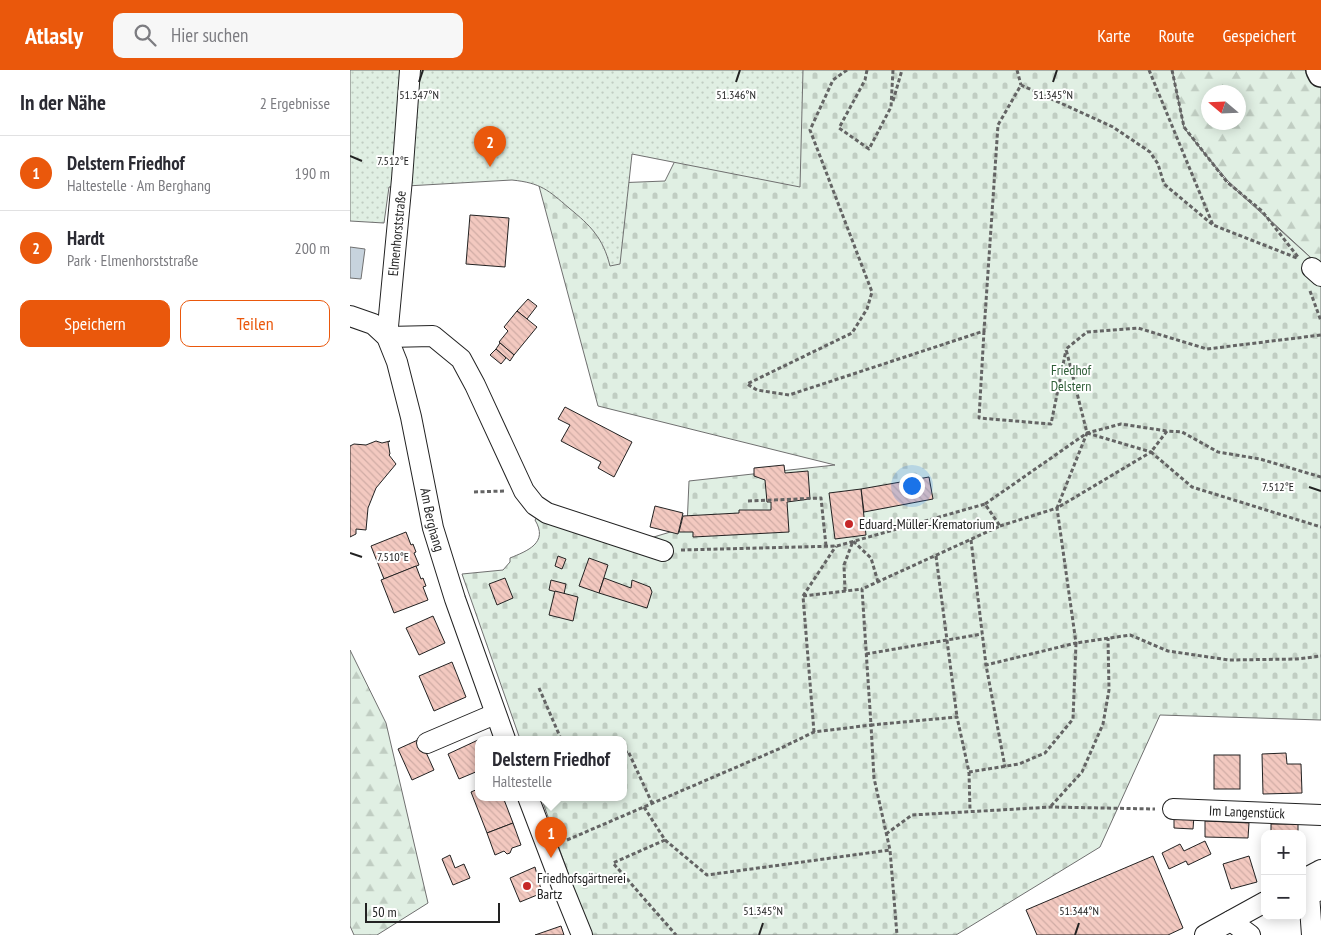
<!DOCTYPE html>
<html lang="de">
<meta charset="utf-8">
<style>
body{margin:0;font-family:"PT Sans Narrow",sans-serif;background:#f7f7f7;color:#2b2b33}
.controls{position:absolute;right:15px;bottom:15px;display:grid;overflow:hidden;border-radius:10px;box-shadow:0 2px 12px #0003}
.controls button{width:45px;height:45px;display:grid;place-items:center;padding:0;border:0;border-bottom:1px solid #e1e1e2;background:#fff;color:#2b2b33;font:25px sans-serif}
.compass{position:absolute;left:851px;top:15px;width:45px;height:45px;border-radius:50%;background:#fff;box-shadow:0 2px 12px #0003;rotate:289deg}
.scale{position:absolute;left:15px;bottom:12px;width:135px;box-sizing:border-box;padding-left:5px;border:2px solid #222;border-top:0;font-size:14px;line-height:18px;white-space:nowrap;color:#222;-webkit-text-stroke:4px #fff;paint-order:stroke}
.you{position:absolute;left:561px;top:415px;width:18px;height:18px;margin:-12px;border:4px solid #fff;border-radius:50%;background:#1a73e8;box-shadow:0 0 0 8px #1a73e833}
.badge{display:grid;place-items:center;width:32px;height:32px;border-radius:50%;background:#ea580c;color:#fff;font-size:16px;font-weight:700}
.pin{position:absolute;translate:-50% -41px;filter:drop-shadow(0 1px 2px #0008)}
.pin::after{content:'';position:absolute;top:26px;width:18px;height:15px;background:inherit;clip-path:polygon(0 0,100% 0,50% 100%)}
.popup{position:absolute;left:125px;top:666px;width:152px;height:65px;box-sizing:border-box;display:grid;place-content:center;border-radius:10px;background:#fff;filter:drop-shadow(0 1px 4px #0005);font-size:16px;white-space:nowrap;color:#7c7c81}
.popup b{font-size:19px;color:#2b2b33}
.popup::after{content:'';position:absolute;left:50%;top:100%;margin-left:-10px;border:10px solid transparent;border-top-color:#fff}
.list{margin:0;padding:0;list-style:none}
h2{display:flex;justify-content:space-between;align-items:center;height:65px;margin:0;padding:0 20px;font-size:21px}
h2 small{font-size:16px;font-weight:400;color:#7c7c81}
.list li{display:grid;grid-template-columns:32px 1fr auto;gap:15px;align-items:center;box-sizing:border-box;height:75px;padding:0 20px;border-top:1px solid #e1e1e2}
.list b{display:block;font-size:19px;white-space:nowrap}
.list p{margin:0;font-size:16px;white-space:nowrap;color:#7c7c81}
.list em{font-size:16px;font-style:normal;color:#7c7c81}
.actions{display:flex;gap:10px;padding:15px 20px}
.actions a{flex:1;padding:11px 0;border:1px solid #ea580c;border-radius:10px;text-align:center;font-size:18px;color:#ea580c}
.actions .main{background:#ea580c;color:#fff}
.icon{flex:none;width:28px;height:28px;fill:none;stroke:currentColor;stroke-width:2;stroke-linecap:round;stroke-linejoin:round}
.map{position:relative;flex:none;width:971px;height:865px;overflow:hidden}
header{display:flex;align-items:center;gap:30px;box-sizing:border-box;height:70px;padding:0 25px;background:#ea580c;color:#fff}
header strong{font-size:24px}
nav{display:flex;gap:28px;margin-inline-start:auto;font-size:18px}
.search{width:350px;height:45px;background:#f7f7f7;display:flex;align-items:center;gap:12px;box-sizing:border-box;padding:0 18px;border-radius:10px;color:#7c7c81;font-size:19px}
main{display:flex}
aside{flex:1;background:#fff}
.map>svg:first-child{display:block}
.forest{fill:url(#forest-firs);stroke:#6f6f6f;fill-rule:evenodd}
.cemetery{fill:url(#cemetery-stones);stroke:#6f6f6f}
.park{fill:url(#park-dots);stroke:#6f6f6f}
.water{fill:#c7d3dd;stroke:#6f6f6f}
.building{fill:url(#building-back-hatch);stroke:#222}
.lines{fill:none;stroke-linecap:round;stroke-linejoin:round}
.minor-casing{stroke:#222;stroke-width:22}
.major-casing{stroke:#222;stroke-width:28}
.path{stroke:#646464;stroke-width:3;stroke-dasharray:4 2.5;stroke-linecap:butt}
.minor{stroke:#fff;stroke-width:20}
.major{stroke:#fff;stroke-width:25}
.ticks{fill:none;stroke:#222;stroke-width:2}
.poi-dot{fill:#c62828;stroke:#fff;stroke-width:2}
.labels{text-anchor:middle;stroke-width:4;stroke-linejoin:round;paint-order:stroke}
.street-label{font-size:14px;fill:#222;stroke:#fff}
.park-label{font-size:14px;fill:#2f5e38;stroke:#fff}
.poi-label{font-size:14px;fill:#222;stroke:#fff;text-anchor:start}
.ticks-label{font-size:12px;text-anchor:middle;fill:#222;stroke:#fff;stroke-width:4;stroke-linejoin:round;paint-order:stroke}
</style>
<header>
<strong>Atlasly</strong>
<div class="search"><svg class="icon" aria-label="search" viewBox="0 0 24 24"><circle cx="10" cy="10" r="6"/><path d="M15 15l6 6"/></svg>Hier suchen</div>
<nav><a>Karte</a><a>Route</a><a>Gespeichert</a></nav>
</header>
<main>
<aside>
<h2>In der Nähe<small>2 Ergebnisse</small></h2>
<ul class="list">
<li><span class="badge">1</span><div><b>Delstern Friedhof</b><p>Haltestelle · Am Berghang</p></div><em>190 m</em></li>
<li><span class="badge">2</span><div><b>Hardt</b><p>Park · Elmenhorststraße</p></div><em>200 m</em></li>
</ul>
<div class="actions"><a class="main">Speichern</a><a>Teilen</a></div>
</aside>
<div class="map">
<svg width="971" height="865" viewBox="0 0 971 865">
<defs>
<pattern id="forest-firs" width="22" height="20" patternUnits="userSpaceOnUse" patternTransform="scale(1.25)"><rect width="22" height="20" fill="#e0efe3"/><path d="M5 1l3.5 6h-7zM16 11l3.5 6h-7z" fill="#c0cdc2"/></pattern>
<pattern id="cemetery-stones" width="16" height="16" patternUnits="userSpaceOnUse" patternTransform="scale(1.25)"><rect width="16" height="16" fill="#e0efe3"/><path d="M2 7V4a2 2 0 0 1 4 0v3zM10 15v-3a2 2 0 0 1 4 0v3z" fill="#c0cdc2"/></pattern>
<pattern id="park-dots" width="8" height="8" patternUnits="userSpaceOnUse" patternTransform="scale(1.25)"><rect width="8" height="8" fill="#e0efe3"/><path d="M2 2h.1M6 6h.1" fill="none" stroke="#c0cdc2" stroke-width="1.8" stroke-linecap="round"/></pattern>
<pattern id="building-back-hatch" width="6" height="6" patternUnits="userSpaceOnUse" patternTransform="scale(1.25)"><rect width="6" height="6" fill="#f3c9c0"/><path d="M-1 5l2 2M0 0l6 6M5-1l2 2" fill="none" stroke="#d0aca5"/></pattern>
</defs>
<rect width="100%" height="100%" fill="#fff"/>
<g class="forest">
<path d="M 822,0 L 971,0 L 971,197 L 878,111 L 834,58 ZM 858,22 L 888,22 L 888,52 L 858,52 Z"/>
<path d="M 0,580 L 36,653 L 78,833 L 27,865 L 4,865 L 0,856 Z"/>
</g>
<path class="cemetery" d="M 370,0 L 822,0 L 834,58 L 877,112 L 971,197 L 971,650 L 810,645 L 750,777 L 606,865 L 240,865 L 191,727 L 274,727 L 274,669 L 170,669 L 112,504 L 153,500 L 160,492 L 160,488 C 177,481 199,473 185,450 L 188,446 L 277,475 L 337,457 L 339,411 L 485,395 L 248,336 L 189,116 L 315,111 Z"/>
<path class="park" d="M 0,0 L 453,0 L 450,117 L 282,84 L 270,194 L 260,196 C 253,168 241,156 219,138 C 198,120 191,113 162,110 L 39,117 L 34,153 L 0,151 Z"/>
<path class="water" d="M 0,177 L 15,179 L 11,209 L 0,208 Z"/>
<g class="building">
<path d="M 120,145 L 159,148 L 155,197 L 116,194 Z"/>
<path d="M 178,229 L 187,236 L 177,249 L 167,241 Z"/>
<path d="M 167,241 L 187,257 L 164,285 L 149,272 L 158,261 L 154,257 Z"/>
<path d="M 150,273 L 164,285 L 160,291 L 146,279 Z"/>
<path d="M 146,279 L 156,288 L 151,294 L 140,285 Z"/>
<path d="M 215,337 L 282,372 L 264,407 L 248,398 L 251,392 L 211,371 L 220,355 L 208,349 Z"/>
<path d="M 26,371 L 32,373 L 40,371 L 38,372 L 40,384 L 39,385 L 46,394 L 26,418 L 18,438 L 16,460 L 6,459 L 6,464 L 0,467 L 0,376 L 4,374 L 16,375 Z"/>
<path d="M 434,395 L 435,403 L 458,401 L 460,429 L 437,432 L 439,462 L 343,467 L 343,462 L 329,462 L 333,446 L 389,443 L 389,440 L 421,440 L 421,432 L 417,432 L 415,410 L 404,406 L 404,398 Z"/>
<path d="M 579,407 L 583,429 L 514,442 L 511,419 Z"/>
<path d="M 511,419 L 516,465 L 485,469 L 479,423 Z"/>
<path d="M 305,436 L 333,443 L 328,464 L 300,457 Z"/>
<path d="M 56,462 L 61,475 L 63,474 L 66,482 L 64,483 L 69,495 L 34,509 L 21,476 Z"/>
<path d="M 208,486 L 216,489 L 212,499 L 205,496 Z"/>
<path d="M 239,488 L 258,495 L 249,523 L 229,516 Z"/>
<path d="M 66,496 L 71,509 L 73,508 L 76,516 L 73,517 L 78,530 L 44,543 L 31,510 Z"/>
<path d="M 155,508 L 163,528 L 147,535 L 139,514 Z"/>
<path d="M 254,508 L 281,518 L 282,510 L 300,517 L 302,522 L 297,538 L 249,523 Z"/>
<path d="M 201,510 L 216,514 L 214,524 L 199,520 Z"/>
<path d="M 205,521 L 228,527 L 223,551 L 199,545 Z"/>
<path d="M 83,546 L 95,573 L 69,585 L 56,558 Z"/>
<path d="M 102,592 L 116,627 L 84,641 L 69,606 Z"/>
<path d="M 70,669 L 84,700 L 62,710 L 48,679 Z"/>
<path d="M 128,670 L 128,701 L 109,709 L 98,684 Z"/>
<path d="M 936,683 L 937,694 L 951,694 L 952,723 L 913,724 L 912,684 Z"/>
<rect x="864" y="685" width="26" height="34"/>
<path d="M 128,719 L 128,727 L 153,727 L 163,753 L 137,763 L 121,722 Z"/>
<path d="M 824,745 L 844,746 L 843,759 L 824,758 Z"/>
<path d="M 855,751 L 899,753 L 898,768 L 855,767 Z"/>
<path d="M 163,753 L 171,775 L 162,778 L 160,783 L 157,784 L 154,781 L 145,785 L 137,763 Z"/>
<rect x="921" y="754" width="27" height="10"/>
<path d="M 855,771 L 861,784 L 838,795 L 836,791 L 819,799 L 812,783 L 830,774 L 834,781 Z"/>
<path d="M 100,785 L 105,798 L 114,794 L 120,808 L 103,815 L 92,789 Z"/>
<path d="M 803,786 L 833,858 L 818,865 L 687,865 L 676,840 Z"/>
<path d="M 899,786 L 907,812 L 881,819 L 873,794 Z"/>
<path d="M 185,797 L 192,823 L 170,832 L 160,808 Z"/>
<path d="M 211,856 L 214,865 L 185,865 Z"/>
</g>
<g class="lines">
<g class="minor-casing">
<g id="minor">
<path d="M 962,198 L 971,206"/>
<path id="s1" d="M 0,246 L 23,254 L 37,267 L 47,292 L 61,347 L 83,458 L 105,529 L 155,669"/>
<path d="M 37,267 L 83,266 L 111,289 L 125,315 L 174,421 L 185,435 L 197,443 L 313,481"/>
<path id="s2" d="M 37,267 L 52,109 L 60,0"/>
<path d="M 77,673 L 145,644"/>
<path d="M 178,727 L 210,811 L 232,865"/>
<path id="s3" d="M 823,739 L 971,745"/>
<path d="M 952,810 L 971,800"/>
<path d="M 881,851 L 900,865"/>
<path d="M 855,865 L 915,832"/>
<path d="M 962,865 L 959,824 L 971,820"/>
</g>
</g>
<g class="major-casing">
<path id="major" d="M 969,0 L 971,4"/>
</g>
<g class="path">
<path d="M 497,0 L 483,10 L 460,60 L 522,222 L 517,239 L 502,263 L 397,314 L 407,320 L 439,325 L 634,261 L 648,55 L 671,15 L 763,57 L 800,82 L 808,94 L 814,114 L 863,155"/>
<path d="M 517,0 L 515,10 L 489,58 L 519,79 L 541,37 L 543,0"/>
<path d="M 667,0 L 671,15"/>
<path d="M 799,0 L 863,155 L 947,188"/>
<path d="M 822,0 L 834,57 L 877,112 L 912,141 L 948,187"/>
<path d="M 543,31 L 552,0"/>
<path d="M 960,221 L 971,251"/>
<path d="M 634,261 L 629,348 L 701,354 L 716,280"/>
<path d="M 737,363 L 801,382 L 707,438 L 737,363 L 716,279 L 737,262 L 788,258 L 857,279 L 971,265"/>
<path d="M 971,407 L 910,389 L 868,382 L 832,362 L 817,361 L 801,382 L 842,417 L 971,457"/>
<path d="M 124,422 L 155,421"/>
<path d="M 398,431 L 471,428 L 476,476"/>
<path d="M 635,434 L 737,363 L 771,354 L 817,361"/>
<path d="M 650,456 L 707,438 L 726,573 L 636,595 L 655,697"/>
<path d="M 621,470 L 636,595"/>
<path d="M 331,480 L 487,476 L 635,434 L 650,456 L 512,519 L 521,655 L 607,647 L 619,702 L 669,694 L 695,683 L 723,649 L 726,573 L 780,565 L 818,581 L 879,590 L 947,589 L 971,586"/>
<path d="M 586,486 L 607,647"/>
<path d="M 495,521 L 494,495 L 503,471 L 521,488 L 528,512"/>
<path d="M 453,526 L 486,476"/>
<path d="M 516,584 L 632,564"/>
<path d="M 189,618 L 211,669"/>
<path d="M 464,662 L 453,526 L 512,519"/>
<path d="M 274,683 L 278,681 L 302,733"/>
<path d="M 619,702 L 620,740"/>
<path d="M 701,736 L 732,702 L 753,654 L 759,620 L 758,568"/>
<path d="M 294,737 L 315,770 L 263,793 L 326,865"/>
<path d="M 536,764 L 562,745 L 701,737 L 805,739"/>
<path d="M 217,770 L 431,678 L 464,662 L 521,655 L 524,708 L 540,780 L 547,865"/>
<path d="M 315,770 L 357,805 L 540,780"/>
</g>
<use href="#minor" class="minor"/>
<use href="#major" class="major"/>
</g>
<path class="ticks" d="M 69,12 L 73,0M 386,12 L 390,0M 703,12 L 707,0M 0,86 L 12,91M 959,417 L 971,421M 0,483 L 12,487M 409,865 L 413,853M 725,865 L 729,853"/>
<g class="poi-dot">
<circle cx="499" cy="454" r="5"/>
<circle cx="177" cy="816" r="5"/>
</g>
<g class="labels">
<g class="street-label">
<text dy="5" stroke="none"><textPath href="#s2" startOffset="104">Elmenhorststraße</textPath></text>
<text dy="5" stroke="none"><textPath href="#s1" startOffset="232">Am Berghang</textPath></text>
<text dy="5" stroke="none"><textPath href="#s3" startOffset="74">Im Langenstück</textPath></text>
</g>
<g class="park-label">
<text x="721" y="305">Friedhof<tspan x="721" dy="16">Delstern</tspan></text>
</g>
<g class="poi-label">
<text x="509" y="459">Eduard-Müller-Krematorium</text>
<text x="187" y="813">Friedhofsgärtnerei<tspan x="187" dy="16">Bartz</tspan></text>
</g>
</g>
<g class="ticks-label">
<text x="69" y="29">51.347°N</text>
<text x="386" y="29">51.346°N</text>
<text x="703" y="29">51.345°N</text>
<text x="43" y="95">7.512°E</text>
<text x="928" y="421">7.512°E</text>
<text x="43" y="491">7.510°E</text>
<text x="413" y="845">51.345°N</text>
<text x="729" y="845">51.344°N</text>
</g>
</svg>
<div class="controls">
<button>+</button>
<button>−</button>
</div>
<svg class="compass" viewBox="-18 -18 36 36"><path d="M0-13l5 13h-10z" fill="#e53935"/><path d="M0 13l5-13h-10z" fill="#7c7c81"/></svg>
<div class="scale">50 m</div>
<div class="you"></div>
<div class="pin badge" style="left:201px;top:788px">1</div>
<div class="popup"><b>Delstern Friedhof</b>Haltestelle</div>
<div class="pin badge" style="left:140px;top:97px">2</div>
</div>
</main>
